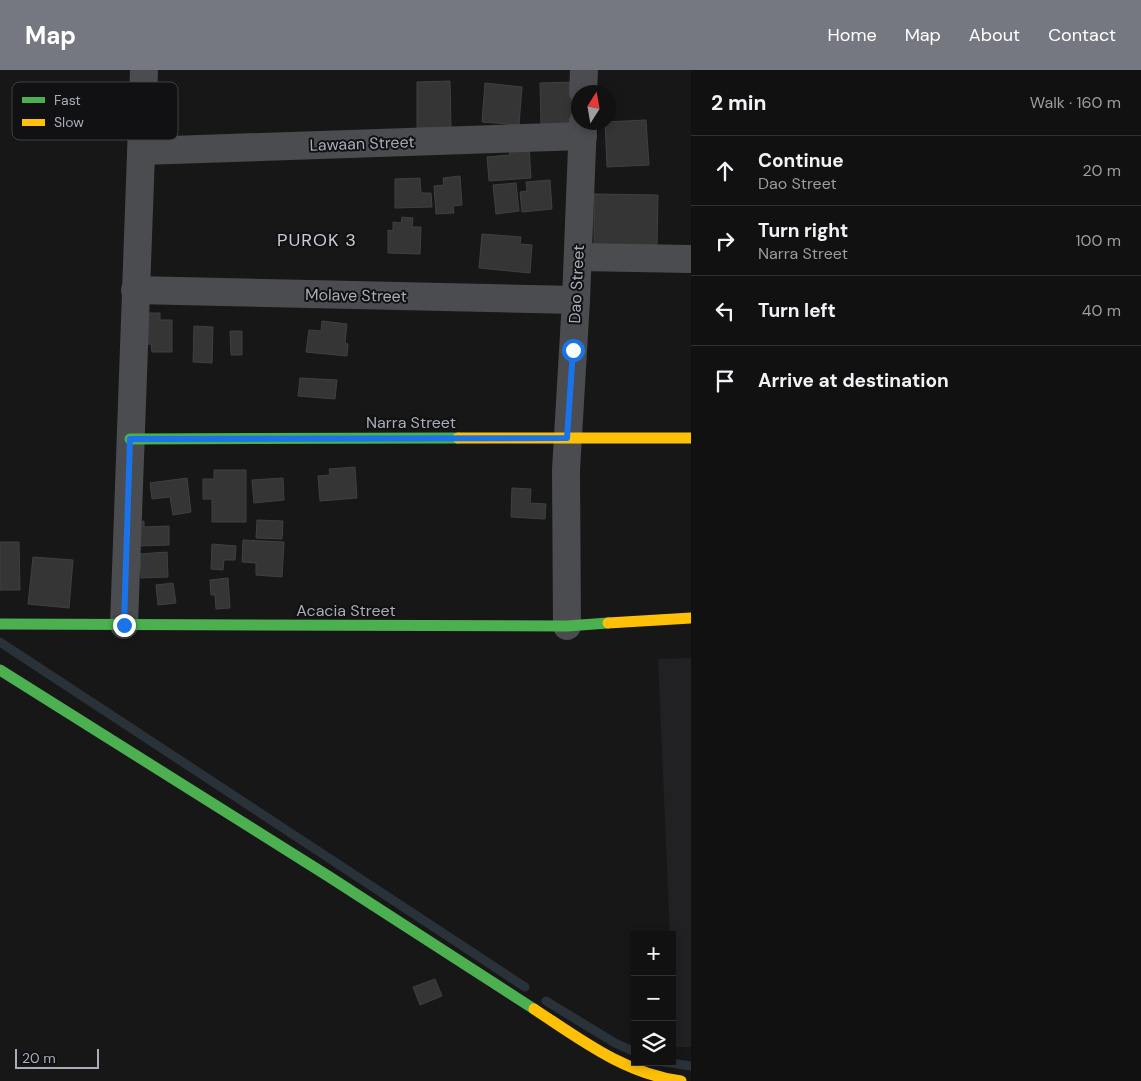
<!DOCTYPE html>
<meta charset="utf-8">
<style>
body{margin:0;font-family:"DM Sans",sans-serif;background:#1e1f1f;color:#f1f3f6}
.controls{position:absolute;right:15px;bottom:15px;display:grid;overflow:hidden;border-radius:0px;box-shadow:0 2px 8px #0003}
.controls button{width:45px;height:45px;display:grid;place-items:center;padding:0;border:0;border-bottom:1px solid #303131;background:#111;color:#f1f3f6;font:25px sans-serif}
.compass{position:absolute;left:571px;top:15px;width:45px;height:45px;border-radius:50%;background:#111;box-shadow:0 2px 8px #0003;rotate:11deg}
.scale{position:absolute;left:15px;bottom:12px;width:84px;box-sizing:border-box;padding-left:5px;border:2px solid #a8adb8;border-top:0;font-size:14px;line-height:18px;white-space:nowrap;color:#a8adb8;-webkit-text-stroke:4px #111113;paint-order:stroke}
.stop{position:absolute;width:15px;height:15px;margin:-11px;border:4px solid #1a73e8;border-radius:50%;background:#fff}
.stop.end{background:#1a73e8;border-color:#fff;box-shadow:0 1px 5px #0008}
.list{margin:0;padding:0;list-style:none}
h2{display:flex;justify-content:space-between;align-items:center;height:65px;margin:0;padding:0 20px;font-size:21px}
h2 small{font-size:16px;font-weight:400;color:#9c9d9f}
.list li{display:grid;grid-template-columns:32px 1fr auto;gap:15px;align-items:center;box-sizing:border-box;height:70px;padding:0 20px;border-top:1px solid #303131}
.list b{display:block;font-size:19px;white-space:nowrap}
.list p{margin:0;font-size:16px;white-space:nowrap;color:#9c9d9f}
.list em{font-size:16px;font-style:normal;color:#9c9d9f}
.icon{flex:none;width:28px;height:28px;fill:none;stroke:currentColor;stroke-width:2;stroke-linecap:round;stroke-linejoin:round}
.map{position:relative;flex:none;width:691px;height:1011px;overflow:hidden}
header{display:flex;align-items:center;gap:30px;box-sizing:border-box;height:70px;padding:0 25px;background:#757880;color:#fff}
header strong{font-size:24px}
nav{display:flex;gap:28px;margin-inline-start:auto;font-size:18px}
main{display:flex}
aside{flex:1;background:#111}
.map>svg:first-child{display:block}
.built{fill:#212123}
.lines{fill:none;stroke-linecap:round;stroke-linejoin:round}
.stream{stroke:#2a3239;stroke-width:9}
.building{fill:#353536;stroke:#3f4043}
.street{stroke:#4b4c50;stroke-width:28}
.fast{stroke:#4caf50;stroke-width:11}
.slow{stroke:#ffc107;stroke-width:11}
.route{stroke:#1a73e8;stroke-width:6}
.labels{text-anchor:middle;stroke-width:4;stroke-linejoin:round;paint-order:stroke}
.street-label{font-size:16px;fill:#a8adb8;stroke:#111113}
.neighbourhood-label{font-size:18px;letter-spacing:1px;fill:#c9ccd4;stroke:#111113}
.key{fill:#111113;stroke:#3e4045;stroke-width:1}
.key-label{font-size:14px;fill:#a8adb8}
</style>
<header>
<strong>Map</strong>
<nav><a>Home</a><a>Map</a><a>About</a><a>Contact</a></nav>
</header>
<main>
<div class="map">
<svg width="691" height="1011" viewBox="0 0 691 1011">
<rect width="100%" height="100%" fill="#171717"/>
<path class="built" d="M 691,588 L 691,977 L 674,977 L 672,865 L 670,865 L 658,589 Z"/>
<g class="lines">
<g class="stream">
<path d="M 0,572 L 525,917"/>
<path d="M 546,931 L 615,973 L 635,982"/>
<path d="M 664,992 L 691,996"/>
</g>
</g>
<g class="building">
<path d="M 450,11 L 451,58 L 417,58 L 417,12 Z"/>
<path d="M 573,12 L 574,53 L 541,54 L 540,13 Z"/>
<path d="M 485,13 L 522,17 L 519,55 L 482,52 Z"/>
<path d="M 646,50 L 649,95 L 607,97 L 605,52 Z"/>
<path d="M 529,75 L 531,108 L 489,111 L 487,87 L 510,85 L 509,77 Z"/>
<path d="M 460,106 L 462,135 L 453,136 L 454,143 L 436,144 L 434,116 L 444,115 L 443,108 Z"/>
<path d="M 420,108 L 421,123 L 431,123 L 432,137 L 395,138 L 395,109 Z"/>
<path d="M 550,110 L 552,139 L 522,142 L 520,122 L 527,121 L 526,112 Z"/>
<path d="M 516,113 L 519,141 L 496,144 L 493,115 Z"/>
<path d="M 594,124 L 658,125 L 657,177 L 594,177 Z"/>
<path d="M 402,147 L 413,148 L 412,157 L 421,157 L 420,184 L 388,183 L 388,160 L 393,161 L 393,152 L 401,153 Z"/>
<path d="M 482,164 L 521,167 L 520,174 L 532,175 L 530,203 L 479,198 Z"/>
<path d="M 145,243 L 160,243 L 160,250 L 172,250 L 172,282 L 152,282 L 151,274 L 145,274 Z"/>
<path d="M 322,251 L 347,254 L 345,273 L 348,274 L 347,286 L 306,282 L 309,260 L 321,261 Z"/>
<path d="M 194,256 L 213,257 L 212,293 L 193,292 Z"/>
<path d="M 230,261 L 242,261 L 242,285 L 231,285 Z"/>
<path d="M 300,308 L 337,310 L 335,329 L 298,326 Z"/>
<path d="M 355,397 L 357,428 L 320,431 L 318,406 L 330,405 L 329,399 Z"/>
<path d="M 214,400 L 246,400 L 246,452 L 212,452 L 212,429 L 203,429 L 203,409 L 214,409 Z"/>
<path d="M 187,408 L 191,442 L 173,445 L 170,427 L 152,429 L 150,413 Z"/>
<path d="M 283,408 L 284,430 L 254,433 L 252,410 Z"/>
<path d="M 512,418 L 531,419 L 530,433 L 546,434 L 545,449 L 511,447 Z"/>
<path d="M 257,450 L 283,451 L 282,469 L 256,468 Z"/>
<path d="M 144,451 L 144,457 L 169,456 L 169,475 L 135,476 L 134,452 Z"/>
<path d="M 243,470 L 284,472 L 282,507 L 256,505 L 256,493 L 242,492 Z"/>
<path d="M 0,472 L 19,472 L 20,520 L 0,520 Z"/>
<path d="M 212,474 L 236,476 L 235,490 L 224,490 L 223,500 L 211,499 Z"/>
<path d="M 167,482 L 168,507 L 141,508 L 140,484 Z"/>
<path d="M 33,487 L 73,490 L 69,538 L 28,534 Z"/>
<path d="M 228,508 L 230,538 L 216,539 L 215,525 L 211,525 L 210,510 Z"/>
<path d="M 173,513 L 176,533 L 158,535 L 156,515 Z"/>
<path d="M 435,909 L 442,926 L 420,935 L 413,917 Z"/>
</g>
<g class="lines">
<g class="street">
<path d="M 583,22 L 584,0"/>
<path d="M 142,81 L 583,66"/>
<path d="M 578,187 L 691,189"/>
<path d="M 135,220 L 576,230"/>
<path d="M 124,555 L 144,0"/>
<path d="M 567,556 L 566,400 L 576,230 L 583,52"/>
</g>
<g class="fast">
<path d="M 130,369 L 458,368"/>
<path d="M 0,554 L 567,556 L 608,553"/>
<path d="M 0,600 L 328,806 L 534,939"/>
</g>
<g class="slow">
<path d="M 458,368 L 691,368"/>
<path d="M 608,553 L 691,548"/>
<path d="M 534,939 C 580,969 625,1004 681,1011"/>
</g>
</g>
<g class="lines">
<path class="route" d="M 124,555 L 130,369 L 567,368 L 573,280"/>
</g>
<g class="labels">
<g class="street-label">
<text transform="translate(362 73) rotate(-2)" y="6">Lawaan Street</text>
<text transform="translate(576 214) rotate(-87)" y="6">Dao Street</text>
<text transform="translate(356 225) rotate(1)" y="6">Molave Street</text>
<text x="411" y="358">Narra Street</text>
<text x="346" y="546">Acacia Street</text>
</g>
<g class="neighbourhood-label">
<text x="317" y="176">PUROK 3</text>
</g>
</g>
<rect x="12" y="12" width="166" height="58" rx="8" class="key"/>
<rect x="22" y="27" width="23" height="6" fill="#4caf50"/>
<rect x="22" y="49" width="23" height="7" fill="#ffc107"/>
<g class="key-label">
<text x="54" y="35">Fast</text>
<text x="54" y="57">Slow</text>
</g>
</svg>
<div class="controls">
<button>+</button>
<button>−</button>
<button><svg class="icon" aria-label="layers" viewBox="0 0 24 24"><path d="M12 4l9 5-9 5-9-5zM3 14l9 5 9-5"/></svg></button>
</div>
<svg class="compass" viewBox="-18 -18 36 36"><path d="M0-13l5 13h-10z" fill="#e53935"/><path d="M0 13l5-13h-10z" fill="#9c9d9f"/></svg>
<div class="scale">20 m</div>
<div class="stop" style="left:573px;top:280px"></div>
<div class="stop end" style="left:124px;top:555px"></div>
</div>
<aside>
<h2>2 min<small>Walk · 160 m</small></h2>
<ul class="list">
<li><svg class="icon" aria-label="ahead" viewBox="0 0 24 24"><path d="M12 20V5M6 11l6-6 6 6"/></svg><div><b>Continue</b><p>Dao Street</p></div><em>20 m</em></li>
<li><svg class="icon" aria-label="right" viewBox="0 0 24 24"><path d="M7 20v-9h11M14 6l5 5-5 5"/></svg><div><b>Turn right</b><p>Narra Street</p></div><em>100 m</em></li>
<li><svg class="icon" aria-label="left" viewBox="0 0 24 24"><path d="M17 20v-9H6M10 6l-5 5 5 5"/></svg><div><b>Turn left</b></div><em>40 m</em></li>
<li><svg class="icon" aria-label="arrive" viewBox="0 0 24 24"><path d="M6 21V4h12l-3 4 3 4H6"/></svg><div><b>Arrive at destination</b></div></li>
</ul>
</aside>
</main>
